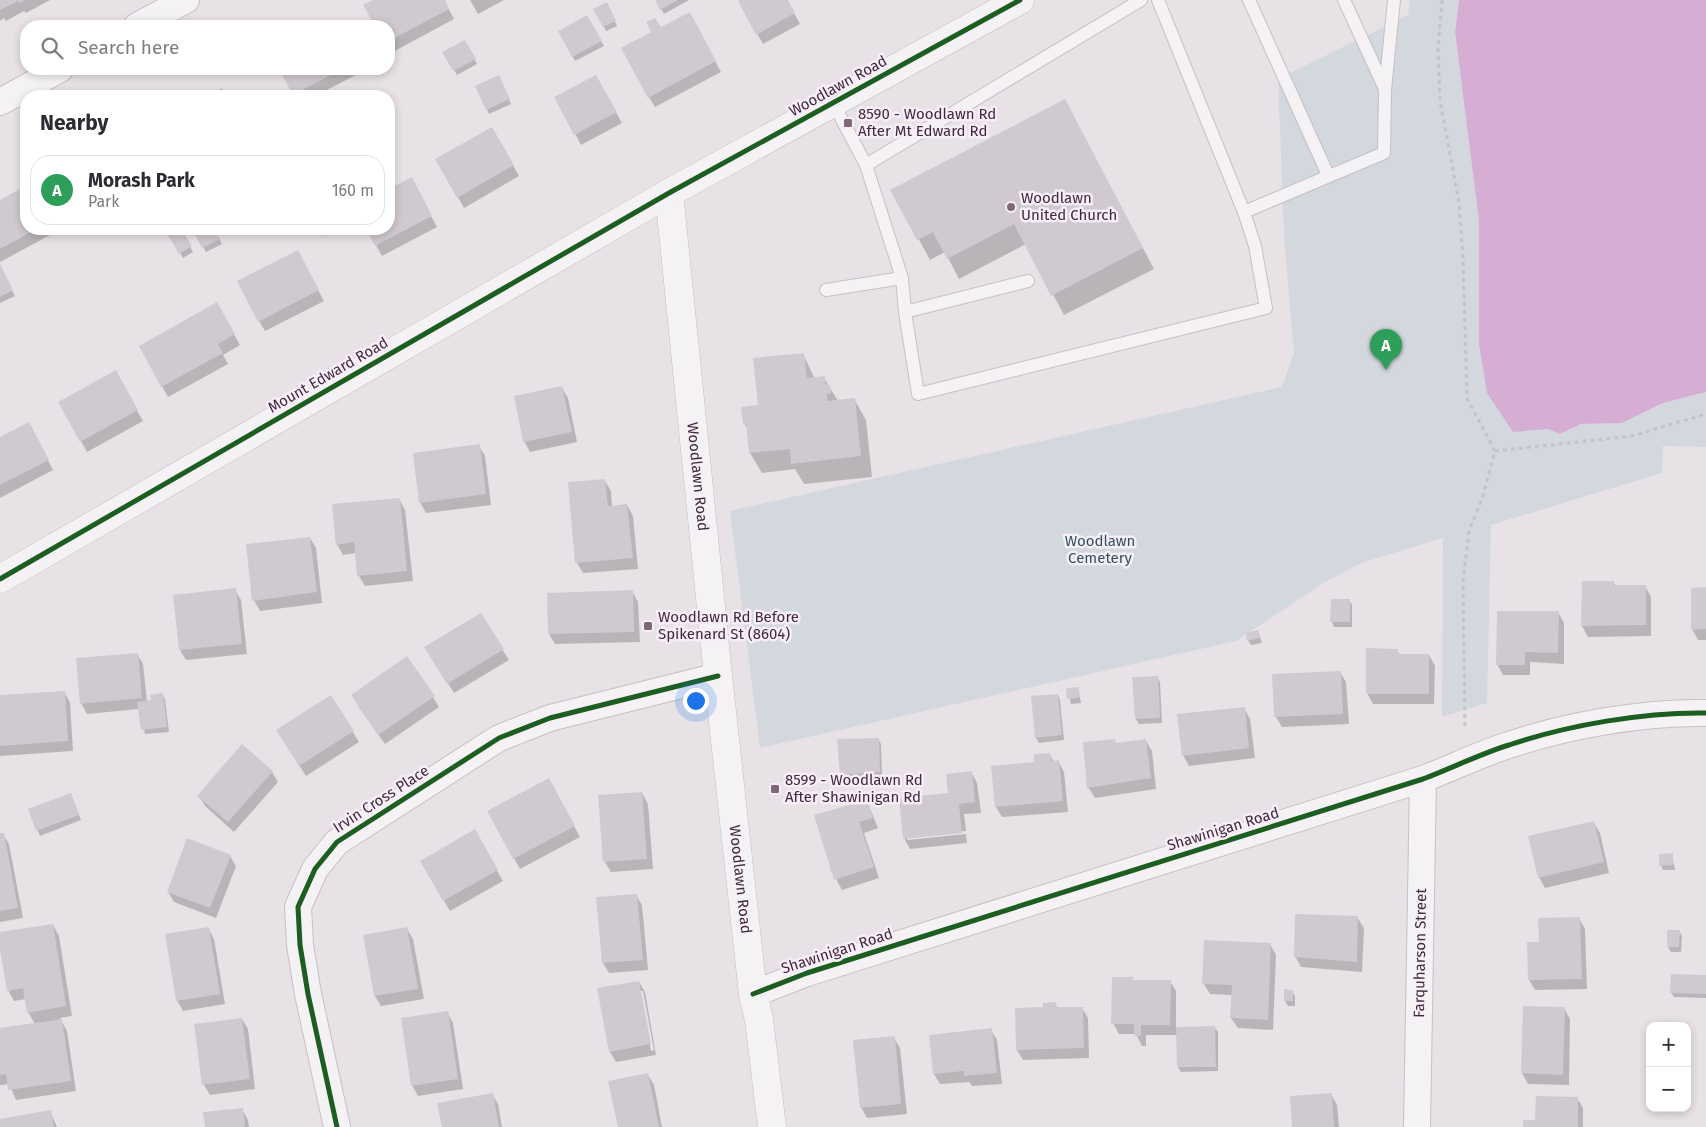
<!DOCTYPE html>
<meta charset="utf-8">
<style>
body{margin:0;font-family:"Fira Sans",sans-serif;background:#f7f7f7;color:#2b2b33}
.controls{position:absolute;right:15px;bottom:15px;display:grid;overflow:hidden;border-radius:10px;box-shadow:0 2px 8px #0003}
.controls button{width:45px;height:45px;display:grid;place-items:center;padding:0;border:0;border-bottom:1px solid #e1e1e2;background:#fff;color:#2b2b33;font:25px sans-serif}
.you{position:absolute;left:695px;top:700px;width:18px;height:18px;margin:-12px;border:4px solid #fff;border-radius:50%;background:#1a73e8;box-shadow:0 0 0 8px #1a73e833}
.badge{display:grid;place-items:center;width:32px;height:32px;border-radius:50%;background:#7d687a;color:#fff;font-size:16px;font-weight:700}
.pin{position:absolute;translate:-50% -41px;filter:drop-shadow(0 1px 2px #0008)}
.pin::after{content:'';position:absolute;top:26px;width:18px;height:15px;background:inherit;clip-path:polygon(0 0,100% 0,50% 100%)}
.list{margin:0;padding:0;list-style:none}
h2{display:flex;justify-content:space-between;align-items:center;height:65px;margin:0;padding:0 20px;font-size:21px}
h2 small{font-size:16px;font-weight:400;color:#7c7c81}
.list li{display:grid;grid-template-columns:32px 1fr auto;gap:15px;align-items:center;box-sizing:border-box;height:70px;margin:0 10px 10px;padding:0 10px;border:1px solid #e1e1e2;border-radius:20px}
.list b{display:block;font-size:19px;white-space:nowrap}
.list p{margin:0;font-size:16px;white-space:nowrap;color:#7c7c81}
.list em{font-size:16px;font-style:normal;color:#7c7c81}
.icon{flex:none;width:28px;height:28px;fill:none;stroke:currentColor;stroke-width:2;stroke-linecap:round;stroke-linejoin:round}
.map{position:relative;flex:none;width:1706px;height:1127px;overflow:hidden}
.search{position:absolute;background:#fff;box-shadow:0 2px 8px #0003;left:20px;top:20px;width:375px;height:55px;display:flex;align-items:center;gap:12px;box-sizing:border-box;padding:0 18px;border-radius:20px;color:#7c7c81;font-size:19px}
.panel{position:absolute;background:#fff;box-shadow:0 2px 8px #0003;left:20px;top:90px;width:375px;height:145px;border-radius:20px}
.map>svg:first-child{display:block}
.green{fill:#d2d8dd}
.water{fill:#d6aed4}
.shadow{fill:#0003;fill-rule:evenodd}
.building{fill:#d0c9cf}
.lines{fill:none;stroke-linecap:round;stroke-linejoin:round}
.service-casing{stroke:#c6bfc4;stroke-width:14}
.minor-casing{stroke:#c6bfc4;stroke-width:28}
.tertiary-casing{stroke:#c6bfc4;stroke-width:29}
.path{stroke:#c8c2c7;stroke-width:3;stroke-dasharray:4 4;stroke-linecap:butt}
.service{stroke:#f4f2f4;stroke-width:12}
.minor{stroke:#f4f2f4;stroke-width:26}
.tertiary{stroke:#f4f2f4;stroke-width:28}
.cycleway-casing{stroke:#f7eff7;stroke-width:8}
.cycleway{stroke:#1b5e20;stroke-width:5}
.poi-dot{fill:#7d687a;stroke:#f7eff7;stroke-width:2}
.labels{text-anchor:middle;stroke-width:5;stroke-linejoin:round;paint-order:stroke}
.street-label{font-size:15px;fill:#43273f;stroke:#f7eff7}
.poi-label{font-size:15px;fill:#43273f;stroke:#f7eff7;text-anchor:start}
.park-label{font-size:15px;fill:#325160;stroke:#f7eff7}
</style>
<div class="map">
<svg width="1706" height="1127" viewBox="0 0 1706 1127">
<rect width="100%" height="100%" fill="#e8e2e7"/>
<path class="green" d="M 1410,0 L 1459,0 L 1455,32 L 1479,221 L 1548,429 L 1560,434 L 1581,424 L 1622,423 L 1663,403 L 1706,392 L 1706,447 L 1663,446 L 1662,473 L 1491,525 L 1487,703 L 1442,717 L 1443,538 L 1361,563 L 1327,581 L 1236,641 L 760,748 L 730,511 L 1282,387 L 1294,353 L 1284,235 L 1278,79 L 1408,15 Z"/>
<path class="water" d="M 1459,0 L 1706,0 L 1706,392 L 1663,403 L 1622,423 L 1581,424 L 1560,434 L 1548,429 L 1513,432 L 1487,393 L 1479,344 L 1479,221 L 1455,32 Z"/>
<g class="shadow">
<path d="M 0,0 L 50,0 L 26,13 L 24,11 L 6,21 L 4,18 L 0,21 Z"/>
<path d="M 375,0 L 444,0 L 454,19 L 391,53 L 389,49 L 389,26 L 376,26 L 365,5 Z"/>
<path d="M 470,0 L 504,0 L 478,14 Z"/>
<path d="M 656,0 L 689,0 L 664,14 Z"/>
<path d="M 743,0 L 787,0 L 800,24 L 763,44 L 739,2 Z"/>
<path d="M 595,9 L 609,9 L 617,26 L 606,31 Z"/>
<path d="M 587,16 L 604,46 L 575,61 L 559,32 Z"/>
<path d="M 695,24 L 721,72 L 655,107 L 649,97 L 660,29 Z"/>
<path d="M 465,41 L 477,64 L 457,75 L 444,52 Z"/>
<path d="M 281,69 L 353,69 L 356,75 L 315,96 L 295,96 Z"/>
<path d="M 596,76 L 622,123 L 581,145 L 556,97 Z"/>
<path d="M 501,82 L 511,104 L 489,114 L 487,109 Z"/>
<path d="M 1065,101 L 1154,269 L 1064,315 L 1026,244 L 959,279 L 945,252 L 930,260 L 892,190 Z"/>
<path d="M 492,128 L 519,176 L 464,208 L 437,159 Z"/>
<path d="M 411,179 L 437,227 L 382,256 L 367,229 L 389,229 L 389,190 Z"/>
<path d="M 24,188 L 26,192 L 26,229 L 47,229 L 50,235 L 0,262 L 0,201 Z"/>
<path d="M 180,229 L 193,252 L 183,258 L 170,236 Z"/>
<path d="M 193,229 L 214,229 L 222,244 L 206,252 Z"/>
<path d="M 320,229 L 339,229 L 325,236 Z"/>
<path d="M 303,262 L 324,301 L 265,331 L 259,321 Z"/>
<path d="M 0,266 L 15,296 L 0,303 Z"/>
<path d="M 217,304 L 240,345 L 223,355 L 228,364 L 168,397 L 141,347 Z"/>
<path d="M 803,354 L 815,379 L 824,378 L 838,401 L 854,399 L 866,420 L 872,477 L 804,484 L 795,469 L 762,473 L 750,453 L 748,430 L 744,423 Z"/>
<path d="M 115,372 L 143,421 L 87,452 L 60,403 Z"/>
<path d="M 562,388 L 568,398 L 577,442 L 530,452 L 524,441 Z"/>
<path d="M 34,434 L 53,470 L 0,498 L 0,439 Z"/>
<path d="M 479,446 L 485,456 L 491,505 L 426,513 L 420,502 Z"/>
<path d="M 605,481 L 611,491 L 612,507 L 627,505 L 633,516 L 638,569 L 583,573 L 577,563 L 569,484 Z"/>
<path d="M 399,499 L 405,510 L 413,581 L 365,586 L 359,576 L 356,553 L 343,555 L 337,544 Z"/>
<path d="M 310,538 L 316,548 L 322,603 L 260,611 L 254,600 Z"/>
<path d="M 1583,582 L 1613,582 L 1616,586 L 1645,586 L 1651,597 L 1651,636 L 1588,637 L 1582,626 Z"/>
<path d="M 1706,589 L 1706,640 L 1698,640 L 1692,629 Z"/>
<path d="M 235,590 L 241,600 L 247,654 L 186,660 L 180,650 Z"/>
<path d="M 632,591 L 638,602 L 640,642 L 555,644 L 549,634 Z"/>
<path d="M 1332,600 L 1349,600 L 1352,605 L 1352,627 L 1334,627 L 1332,622 Z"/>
<path d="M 1558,612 L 1564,623 L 1564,664 L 1530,662 L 1530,675 L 1503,675 L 1497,664 Z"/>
<path d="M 480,614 L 509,660 L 454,693 L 432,658 Z"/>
<path d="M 1258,631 L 1262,643 L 1251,645 L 1248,640 Z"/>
<path d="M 1397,650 L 1400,655 L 1429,655 L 1435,666 L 1434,704 L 1373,704 L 1367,693 Z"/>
<path d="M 137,654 L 143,664 L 147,702 L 162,694 L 165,699 L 169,732 L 145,734 L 139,709 L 87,714 L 81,703 Z"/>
<path d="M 1340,672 L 1346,682 L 1349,724 L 1282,727 L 1276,717 Z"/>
<path d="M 1157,677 L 1160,682 L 1162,723 L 1139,724 L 1136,719 L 1134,678 Z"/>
<path d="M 1078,688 L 1081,703 L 1071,704 L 1068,689 Z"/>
<path d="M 64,692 L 70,702 L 73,751 L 0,756 L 0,697 Z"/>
<path d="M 1058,695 L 1060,700 L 1064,740 L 1039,743 L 1036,738 Z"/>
<path d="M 331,697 L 359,742 L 306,776 L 284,741 Z"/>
<path d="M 433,697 L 439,707 L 385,744 L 358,706 Z"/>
<path d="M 1244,708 L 1250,719 L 1255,758 L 1189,766 L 1183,755 Z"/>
<path d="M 878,739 L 881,744 L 882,777 L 844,779 L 841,774 Z"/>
<path d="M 1146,741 L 1152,751 L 1156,789 L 1095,798 L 1088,787 L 1116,744 Z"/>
<path d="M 1049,754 L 1054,762 L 1058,761 L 1064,772 L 1068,812 L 1002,817 L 996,807 L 1036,763 Z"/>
<path d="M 272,772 L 278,782 L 234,832 L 205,806 L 199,796 Z"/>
<path d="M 971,772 L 977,783 L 981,813 L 964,814 L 966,831 L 907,837 L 907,840 L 966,834 L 967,843 L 910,849 L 904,838 Z"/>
<path d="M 554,790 L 580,837 L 520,869 L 489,812 Z"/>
<path d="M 642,793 L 648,804 L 653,869 L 611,872 L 605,862 Z"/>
<path d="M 73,799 L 81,820 L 40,836 L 29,810 Z"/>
<path d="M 867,801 L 878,828 L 864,833 L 879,878 L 842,890 L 836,879 Z"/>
<path d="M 1594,823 L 1600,833 L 1609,873 L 1545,888 L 1539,877 Z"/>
<path d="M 474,831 L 503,881 L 450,911 L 421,861 Z"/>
<path d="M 3,834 L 9,844 L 23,918 L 0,922 L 0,835 Z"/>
<path d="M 1672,854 L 1675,870 L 1663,870 L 1661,865 Z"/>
<path d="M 230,856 L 236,866 L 216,918 L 174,902 L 168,892 Z"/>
<path d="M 636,895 L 642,905 L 648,970 L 609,973 L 603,963 Z"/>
<path d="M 1357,917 L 1364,928 L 1362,972 L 1301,967 L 1295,956 Z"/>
<path d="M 1579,918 L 1585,929 L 1587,989 L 1535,990 L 1529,980 L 1528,943 L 1540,943 Z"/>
<path d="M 53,925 L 59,936 L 72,1016 L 60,1018 L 67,1031 L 76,1091 L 16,1100 L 9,1084 L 0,1085 L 0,1029 L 35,1024 L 28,1012 L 26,999 L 14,1001 L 8,990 L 0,933 Z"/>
<path d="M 208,928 L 214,939 L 225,1004 L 183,1011 L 177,1000 Z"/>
<path d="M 407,929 L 413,939 L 424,999 L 381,1006 L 375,996 L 365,936 Z"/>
<path d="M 1679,931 L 1682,936 L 1681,952 L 1671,952 L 1668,947 Z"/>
<path d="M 1270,944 L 1276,955 L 1273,1030 L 1238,1028 L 1231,1018 L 1232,995 L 1210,994 L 1204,984 Z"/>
<path d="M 1706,976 L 1706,998 L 1674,997 L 1671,992 Z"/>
<path d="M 1132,978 L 1134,981 L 1170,981 L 1176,991 L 1176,1028 L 1215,1028 L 1218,1032 L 1218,1071 L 1181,1072 L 1178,1067 L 1177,1035 L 1146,1035 L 1146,1046 L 1142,1046 L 1136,1034 L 1119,1034 L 1113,1023 Z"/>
<path d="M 639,982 L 645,992 L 656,1055 L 616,1062 L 610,1052 ZM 640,991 L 643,991 L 654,1050 L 651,1051 Z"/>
<path d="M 1292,991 L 1295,996 L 1295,1006 L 1288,1006 L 1285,1001 Z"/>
<path d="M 1055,1004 L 1058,1008 L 1082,1008 L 1088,1018 L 1089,1058 L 1023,1060 L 1017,1050 L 1045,1008 Z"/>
<path d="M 1524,1007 L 1564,1008 L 1570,1019 L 1569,1085 L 1528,1084 L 1522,1073 Z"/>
<path d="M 447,1012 L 453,1023 L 463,1089 L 418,1096 L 412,1085 Z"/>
<path d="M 242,1019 L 248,1029 L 255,1089 L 210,1095 L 204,1085 Z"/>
<path d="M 991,1030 L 997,1040 L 1002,1084 L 972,1086 L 969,1082 L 940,1084 L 934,1074 Z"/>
<path d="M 894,1038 L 900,1048 L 907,1114 L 867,1118 L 861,1107 Z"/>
<path d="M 648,1075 L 654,1085 L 662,1127 L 619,1127 Z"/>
<path d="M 492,1094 L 498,1104 L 502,1127 L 443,1127 Z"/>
<path d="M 1331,1094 L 1337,1105 L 1339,1127 L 1294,1127 Z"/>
<path d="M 1577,1098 L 1583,1108 L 1583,1127 L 1524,1127 Z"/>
<path d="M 242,1109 L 248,1120 L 249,1127 L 206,1127 Z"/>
<path d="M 50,1111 L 57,1127 L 0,1127 L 0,1120 Z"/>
</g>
<g class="building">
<path d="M 0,0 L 25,0 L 19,3 L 18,1 L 0,10 Z"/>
<path d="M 373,0 L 445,0 L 449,9 L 389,41 L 389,26 L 375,26 L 363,5 Z"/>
<path d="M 655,0 L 678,0 L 660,10 Z"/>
<path d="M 740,0 L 788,0 L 795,13 L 756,35 L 738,1 Z"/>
<path d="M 607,2 L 616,21 L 603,27 L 593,9 Z"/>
<path d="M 690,12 L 716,61 L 648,98 L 621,48 L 651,32 L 646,22 L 655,18 L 661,27 Z"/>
<path d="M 587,15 L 602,41 L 572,57 L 558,31 Z"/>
<path d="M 465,40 L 476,59 L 453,71 L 442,52 Z"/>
<path d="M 279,69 L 342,69 L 293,95 Z"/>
<path d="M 499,75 L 510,99 L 486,110 L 475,86 Z"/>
<path d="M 596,75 L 617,112 L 574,135 L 554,97 Z"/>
<path d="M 222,88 L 226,96 L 206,96 Z"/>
<path d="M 1065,99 L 1143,248 L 1051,296 L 1014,224 L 947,259 L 933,232 L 917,240 L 890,190 Z"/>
<path d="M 492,127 L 514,165 L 457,198 L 435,159 Z"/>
<path d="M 412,177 L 432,216 L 375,246 L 366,229 L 389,229 L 389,189 Z"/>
<path d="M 25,186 L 26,229 L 37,229 L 0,249 L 0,200 Z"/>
<path d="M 178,229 L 181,229 L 192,246 L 179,254 L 168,235 Z"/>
<path d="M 192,229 L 215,229 L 220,239 L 202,248 Z"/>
<path d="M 298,250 L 319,290 L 258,322 L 237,281 Z"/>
<path d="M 0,264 L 13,290 L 0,297 Z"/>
<path d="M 217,302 L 235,334 L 218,344 L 223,353 L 161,387 L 139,346 Z"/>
<path d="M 804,353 L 807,378 L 825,376 L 825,384 L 830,385 L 831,394 L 827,394 L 827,401 L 855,398 L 861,456 L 791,464 L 790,449 L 749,453 L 746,423 L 743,424 L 741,407 L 758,405 L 753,358 Z"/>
<path d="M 116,370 L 138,410 L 80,442 L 58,402 Z"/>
<path d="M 562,386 L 572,432 L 523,442 L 514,396 Z"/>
<path d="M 29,422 L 49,460 L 0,485 L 0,437 Z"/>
<path d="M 480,444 L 486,494 L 419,503 L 413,453 Z"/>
<path d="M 605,479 L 608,506 L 627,504 L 633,558 L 575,563 L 568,482 Z"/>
<path d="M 400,498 L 407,571 L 357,576 L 354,542 L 336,545 L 332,504 Z"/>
<path d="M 310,537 L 317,592 L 252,601 L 246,544 Z"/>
<path d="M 1582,581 L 1614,581 L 1613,585 L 1646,585 L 1646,625 L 1581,626 Z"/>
<path d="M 1706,587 L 1706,629 L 1691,630 L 1691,588 Z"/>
<path d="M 236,588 L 242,644 L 179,650 L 173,595 Z"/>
<path d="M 633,590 L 634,632 L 548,634 L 547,593 Z"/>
<path d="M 1331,599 L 1350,599 L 1350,622 L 1330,622 Z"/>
<path d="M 1497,611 L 1559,611 L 1558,653 L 1525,652 L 1525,665 L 1496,665 Z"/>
<path d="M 481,613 L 504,649 L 447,684 L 424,647 Z"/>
<path d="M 1258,630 L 1260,638 L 1247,641 L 1246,633 Z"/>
<path d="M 1366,648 L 1398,649 L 1398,654 L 1429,654 L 1429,694 L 1366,694 Z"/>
<path d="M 138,653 L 142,698 L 80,704 L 76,658 Z"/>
<path d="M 407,656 L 435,696 L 378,735 L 351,695 Z"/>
<path d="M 1341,671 L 1343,714 L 1274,717 L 1272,674 Z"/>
<path d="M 1158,676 L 1160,718 L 1135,719 L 1132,677 Z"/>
<path d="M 1079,687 L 1079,698 L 1067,699 L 1066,688 Z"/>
<path d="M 65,691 L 68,741 L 0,746 L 0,695 Z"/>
<path d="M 163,693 L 167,727 L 141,730 L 137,702 L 151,700 L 150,695 Z"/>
<path d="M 1058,694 L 1062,735 L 1035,738 L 1031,696 Z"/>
<path d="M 331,695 L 354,731 L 299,766 L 276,730 Z"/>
<path d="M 1245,707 L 1249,748 L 1182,756 L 1177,714 Z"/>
<path d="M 879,738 L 880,772 L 840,775 L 837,739 Z"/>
<path d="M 1115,739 L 1116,743 L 1146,739 L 1151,778 L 1087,788 L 1083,742 Z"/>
<path d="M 242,744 L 273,771 L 228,822 L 197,796 Z"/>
<path d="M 1050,753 L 1051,761 L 1059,760 L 1063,801 L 995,807 L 991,766 L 1034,762 L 1034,754 Z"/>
<path d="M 972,771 L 975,802 L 959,804 L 962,833 L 903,839 L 899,798 L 948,793 L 946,774 Z"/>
<path d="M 549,778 L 575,826 L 513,859 L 487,811 Z"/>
<path d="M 642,792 L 647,859 L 603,862 L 598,795 Z"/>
<path d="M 71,793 L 79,815 L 36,831 L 28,809 Z"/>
<path d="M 867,800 L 873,818 L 859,822 L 874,867 L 834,880 L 814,815 Z"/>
<path d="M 1594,821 L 1604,862 L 1538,878 L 1528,836 Z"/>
<path d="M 475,829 L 498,870 L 443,901 L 420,861 Z"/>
<path d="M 0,833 L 4,833 L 18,908 L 0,911 Z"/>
<path d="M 187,838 L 231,855 L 210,908 L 167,892 Z"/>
<path d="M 1673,853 L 1673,865 L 1659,866 L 1659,854 Z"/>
<path d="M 637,894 L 643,960 L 602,963 L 596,897 Z"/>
<path d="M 1295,914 L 1358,916 L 1357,962 L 1294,957 Z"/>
<path d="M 1580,917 L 1582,979 L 1528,980 L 1527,942 L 1539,942 L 1538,918 Z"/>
<path d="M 53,924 L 66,1006 L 27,1013 L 23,988 L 7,991 L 0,949 L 0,932 Z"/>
<path d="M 209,927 L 220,994 L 176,1001 L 165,934 Z"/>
<path d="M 407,927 L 418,989 L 374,996 L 363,935 Z"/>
<path d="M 1667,930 L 1680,930 L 1679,947 L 1667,947 Z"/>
<path d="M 1204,940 L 1271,943 L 1268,1020 L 1230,1018 L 1232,985 L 1202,984 Z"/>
<path d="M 1671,974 L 1706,975 L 1706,994 L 1670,993 Z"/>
<path d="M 1112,977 L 1133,977 L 1133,980 L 1171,980 L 1170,1025 L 1141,1025 L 1141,1036 L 1134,1036 L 1134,1024 L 1111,1024 Z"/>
<path d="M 639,981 L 651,1044 L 609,1052 L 597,988 Z"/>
<path d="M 1284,989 L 1293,990 L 1293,1001 L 1284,1001 Z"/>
<path d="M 1056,1002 L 1056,1007 L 1083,1007 L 1084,1048 L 1016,1050 L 1015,1008 L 1043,1007 L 1043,1003 Z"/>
<path d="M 1523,1006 L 1565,1007 L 1563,1075 L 1521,1073 Z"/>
<path d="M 448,1011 L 458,1079 L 411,1086 L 401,1018 Z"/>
<path d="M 242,1018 L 250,1079 L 202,1085 L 194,1024 Z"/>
<path d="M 62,1019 L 71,1081 L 8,1090 L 6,1074 L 0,1075 L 0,1028 Z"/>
<path d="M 1215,1026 L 1216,1067 L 1177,1067 L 1176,1027 Z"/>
<path d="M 992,1028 L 997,1073 L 964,1076 L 964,1071 L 933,1074 L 929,1035 Z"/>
<path d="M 895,1036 L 901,1104 L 860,1108 L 853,1040 Z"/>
<path d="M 648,1073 L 659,1127 L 618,1127 L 608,1081 Z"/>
<path d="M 493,1093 L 499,1127 L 442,1127 L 437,1103 Z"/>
<path d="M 1332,1093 L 1334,1127 L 1292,1127 L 1290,1096 Z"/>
<path d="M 1536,1096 L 1578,1097 L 1578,1127 L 1523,1127 L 1523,1120 L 1535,1120 Z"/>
<path d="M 243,1108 L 245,1127 L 205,1127 L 203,1112 Z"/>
<path d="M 51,1110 L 54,1127 L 0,1127 L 0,1119 Z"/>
</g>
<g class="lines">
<g class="service-casing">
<g id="service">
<path d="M 1158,0 L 1244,212 L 1384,153 L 1385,90 L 1394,0"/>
<path d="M 1249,0 L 1328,175"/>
<path d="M 1344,0 L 1385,89"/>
<path d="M 833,103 L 866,165 L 902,278 L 905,312 L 1028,281"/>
<path d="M 866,165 L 1141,0"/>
<path d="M 826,290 L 902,278"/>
<path d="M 905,312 L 918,394 L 1266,308 L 1255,246 L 1244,212"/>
</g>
</g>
<g class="minor-casing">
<g id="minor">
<path d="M 137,26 L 186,0"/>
<path d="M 0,102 L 60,69"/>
<path d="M 753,994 L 807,973 L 1423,779 C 1452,768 1480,754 1509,745 C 1568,725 1644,712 1706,713"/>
<path d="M 337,1127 L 308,994 L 300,945 L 298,907 L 315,869 L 337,842 L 499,738 L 550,718 L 718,676"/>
<path id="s1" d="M 1417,1127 L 1423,779"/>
</g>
</g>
<g class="tertiary-casing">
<g id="tertiary">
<path id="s2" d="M 669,193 L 718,676 L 753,994 L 759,1020 L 772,1127"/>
<path d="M 0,579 L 669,193 L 1020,0"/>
</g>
</g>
<g class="path">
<path d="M 1442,0 L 1438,48 L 1440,100 L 1459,203 L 1463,258 L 1467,398 L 1495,451 L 1482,499 L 1469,531 L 1463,582 L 1465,728"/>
<path d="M 1495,451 L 1632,436 L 1706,414"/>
</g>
<use href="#service" class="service"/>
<use href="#minor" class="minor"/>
<use href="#tertiary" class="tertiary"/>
<g class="cycleway-casing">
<g id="cycleway">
<path d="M 0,579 L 669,193 L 1020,0"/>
<path d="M 753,994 L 807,973 L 1423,779 C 1452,768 1480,754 1509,745 C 1568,725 1644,712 1706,713"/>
<path d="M 337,1127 L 308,994 L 300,945 L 298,907 L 315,869 L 337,842 L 499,738 L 550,718 L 718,676"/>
</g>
</g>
<use href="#cycleway" class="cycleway"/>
</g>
<g class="poi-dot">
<rect x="843" y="118" width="10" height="10" rx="2.5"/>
<circle cx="1011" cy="207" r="5"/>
<rect x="643" y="621" width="10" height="10" rx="2.5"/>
<rect x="770" y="784" width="10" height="10" rx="2.5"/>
</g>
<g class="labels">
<g class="street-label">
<text transform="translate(838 86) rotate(-29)" y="5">Woodlawn Road</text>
<text transform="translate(328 375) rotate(-30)" y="5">Mount Edward Road</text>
<text dy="5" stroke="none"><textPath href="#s2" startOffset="285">Woodlawn Road</textPath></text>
<text transform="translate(381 799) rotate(-33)" y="5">Irvin Cross Place</text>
<text transform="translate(1223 829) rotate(-17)" y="5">Shawinigan Road</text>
<text dy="5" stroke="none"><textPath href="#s2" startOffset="690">Woodlawn Road</textPath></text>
<text transform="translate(837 951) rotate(-18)" y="5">Shawinigan Road</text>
<text dy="5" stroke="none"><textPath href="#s1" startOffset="174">Farquharson Street</textPath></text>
</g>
<g class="poi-label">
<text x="858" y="119">8590 - Woodlawn Rd<tspan x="858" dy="17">After Mt Edward Rd</tspan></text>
<text x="1021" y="203">Woodlawn<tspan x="1021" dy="17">United Church</tspan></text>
<text x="658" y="622">Woodlawn Rd Before<tspan x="658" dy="17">Spikenard St (8604)</tspan></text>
<text x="785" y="785">8599 - Woodlawn Rd<tspan x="785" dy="17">After Shawinigan Rd</tspan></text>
</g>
<g class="park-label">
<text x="1100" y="546">Woodlawn<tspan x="1100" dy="17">Cemetery</tspan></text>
</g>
</g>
</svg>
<div class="controls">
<button>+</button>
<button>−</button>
</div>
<div class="you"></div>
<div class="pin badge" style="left:1386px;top:370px;background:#2e9e5b">A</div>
<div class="search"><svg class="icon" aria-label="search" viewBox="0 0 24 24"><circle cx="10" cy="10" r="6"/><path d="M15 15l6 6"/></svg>Search here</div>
<section class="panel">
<h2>Nearby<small></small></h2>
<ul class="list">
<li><span class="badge" style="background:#2e9e5b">A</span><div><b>Morash Park</b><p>Park</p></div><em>160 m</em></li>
</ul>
</section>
</div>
